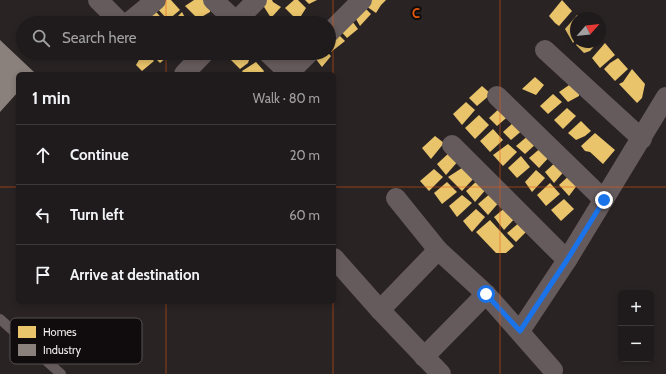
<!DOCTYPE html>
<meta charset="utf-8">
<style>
body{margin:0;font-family:Cabin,sans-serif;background:#2c2728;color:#f1f3f6}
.controls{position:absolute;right:12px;bottom:12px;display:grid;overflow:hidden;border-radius:6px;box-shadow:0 2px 6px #0003}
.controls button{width:36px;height:36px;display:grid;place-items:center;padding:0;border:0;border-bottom:1px solid #3c383a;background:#1f1a1b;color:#f1f3f6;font:20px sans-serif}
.compass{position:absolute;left:570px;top:12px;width:36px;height:36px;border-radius:50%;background:#1f1a1b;box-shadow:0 2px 6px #0003;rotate:63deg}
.stop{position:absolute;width:12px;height:12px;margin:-9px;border:3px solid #1a73e8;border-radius:50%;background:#fff}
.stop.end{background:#1a73e8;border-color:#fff;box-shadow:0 1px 4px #0008}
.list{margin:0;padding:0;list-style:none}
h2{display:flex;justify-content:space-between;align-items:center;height:52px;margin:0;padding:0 16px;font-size:17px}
h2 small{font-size:13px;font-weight:400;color:#a1a1a3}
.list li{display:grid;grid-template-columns:26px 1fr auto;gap:12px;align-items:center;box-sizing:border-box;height:60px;padding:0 16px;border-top:1px solid #3c383a}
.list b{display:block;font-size:15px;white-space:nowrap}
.list em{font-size:13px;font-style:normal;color:#a1a1a3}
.icon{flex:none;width:22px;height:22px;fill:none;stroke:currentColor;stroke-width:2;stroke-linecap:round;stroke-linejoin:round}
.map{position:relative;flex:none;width:666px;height:374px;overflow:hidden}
.search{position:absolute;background:#1f1a1b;box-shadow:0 2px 6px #0003;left:16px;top:16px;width:320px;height:44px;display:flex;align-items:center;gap:10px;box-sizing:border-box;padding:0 14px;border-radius:22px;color:#a1a1a3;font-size:15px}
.panel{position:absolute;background:#1f1a1b;box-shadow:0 2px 6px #0003;left:16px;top:72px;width:320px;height:232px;border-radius:6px}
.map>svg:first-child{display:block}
.homes{fill:#e9c46a}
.industry{fill:#8a817c}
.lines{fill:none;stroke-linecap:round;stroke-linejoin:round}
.service{stroke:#665b5c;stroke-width:10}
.minor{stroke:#665b5c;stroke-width:20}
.route{stroke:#1a73e8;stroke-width:5}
.grid{fill:none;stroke:#e8590c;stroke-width:1;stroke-opacity:0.55}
.key{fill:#100c0d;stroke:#545050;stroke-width:1}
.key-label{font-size:11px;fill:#f4edee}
.grid-label{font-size:13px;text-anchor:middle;font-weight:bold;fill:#e8590c;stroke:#100c0d;stroke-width:4;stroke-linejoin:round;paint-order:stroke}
</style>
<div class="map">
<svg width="666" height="374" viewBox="0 0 666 374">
<rect width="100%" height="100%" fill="#292324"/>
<g class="homes">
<path d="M 160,0 L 171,0 L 180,10 L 168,20 L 154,5 Z"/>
<path d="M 194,0 L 208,0 L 211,6 L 210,12 L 198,19 L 185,6 Z"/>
<path d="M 264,0 L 272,0 L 273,2 L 281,7 L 271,18 L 261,2 Z"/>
<path d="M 294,0 L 298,0 L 306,8 L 301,16 L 296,19 L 285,8 Z"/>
<path d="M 305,0 L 317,0 L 309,4 Z"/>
<path d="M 366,0 L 386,0 L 381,5 L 376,13 L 363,4 Z"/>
<path d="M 562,0 L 572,11 L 559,26 L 555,23 L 549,16 Z"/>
<path d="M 150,5 L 166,23 L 137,23 Z"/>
<path d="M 362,5 L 371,14 L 360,26 L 353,14 Z"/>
<path d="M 182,12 L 188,23 L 171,23 Z"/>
<path d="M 577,15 L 580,18 L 576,18 L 576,39 L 573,43 L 565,29 Z"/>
<path d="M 349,17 L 358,29 L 347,38 L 338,28 Z"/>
<path d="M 336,32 L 345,41 L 331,52 L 329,47 L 329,37 Z"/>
<path d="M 579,42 L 598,42 L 590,51 L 584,53 L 576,45 Z"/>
<path d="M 605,43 L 615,55 L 600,68 L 592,58 Z"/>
<path d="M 143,53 L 146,53 L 154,61 L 142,71 L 136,65 Z"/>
<path d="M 150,53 L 172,53 L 160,63 Z"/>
<path d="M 234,53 L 247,53 L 250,57 L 248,63 L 240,69 L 228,57 Z"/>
<path d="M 313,53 L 328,53 L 331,56 L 322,67 L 312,54 Z"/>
<path d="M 618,58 L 628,69 L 615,81 L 604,69 L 610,63 Z"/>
<path d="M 256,62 L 264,71 L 262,74 L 244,74 L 242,71 Z"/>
<path d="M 632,69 L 645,84 L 642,98 L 637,103 L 619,84 L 623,82 Z"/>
<path d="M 535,77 L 544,85 L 536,95 L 522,89 Z"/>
<path d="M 575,81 L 579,94 L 579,96 L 568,102 L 559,92 Z"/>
<path d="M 482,86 L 491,94 L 477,106 L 469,98 Z"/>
<path d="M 553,94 L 562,102 L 548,114 L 540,106 Z"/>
<path d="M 466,102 L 475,110 L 462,125 L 453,114 Z"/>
<path d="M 502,106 L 511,114 L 497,126 L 489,118 Z"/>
<path d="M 567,108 L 576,116 L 563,129 L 554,120 Z"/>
<path d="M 479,115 L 489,125 L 475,139 L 465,128 Z"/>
<path d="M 516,120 L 525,128 L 511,140 L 503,132 Z"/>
<path d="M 581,121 L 591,131 L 585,136 L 576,140 L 568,133 Z"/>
<path d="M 493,129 L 503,140 L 490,152 L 480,141 Z"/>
<path d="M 595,133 L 615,150 L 603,164 L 590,152 L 585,151 L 581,146 Z"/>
<path d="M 530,134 L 538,142 L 525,154 L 516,146 Z"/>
<path d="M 435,136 L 444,143 L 431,159 L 422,148 Z"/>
<path d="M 508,144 L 517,152 L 503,166 L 493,155 Z"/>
<path d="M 543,146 L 552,154 L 539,168 L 529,158 Z"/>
<path d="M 450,152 L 459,160 L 446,175 L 437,164 Z"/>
<path d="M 521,156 L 530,167 L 517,178 L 508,168 Z"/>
<path d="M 558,160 L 567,168 L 554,183 L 545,172 Z"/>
<path d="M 465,166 L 475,177 L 462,191 L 448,177 Z"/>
<path d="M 434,169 L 443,177 L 429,191 L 420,181 Z"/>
<path d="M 536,170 L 545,178 L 532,192 L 525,182 Z"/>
<path d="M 572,173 L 578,184 L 569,196 L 559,185 Z"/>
<path d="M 479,179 L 488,187 L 475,202 L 466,191 Z"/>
<path d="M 447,182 L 457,192 L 442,204 L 434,193 Z"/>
<path d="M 550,183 L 560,194 L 546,206 L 537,195 Z"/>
<path d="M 492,192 L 501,200 L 488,215 L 478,204 Z"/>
<path d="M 462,195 L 472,203 L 457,217 L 449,206 Z"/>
<path d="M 564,199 L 574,209 L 561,221 L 551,210 Z"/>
<path d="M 507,206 L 518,215 L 504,230 L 494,217 Z"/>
<path d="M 476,209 L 485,217 L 472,232 L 463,221 Z"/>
<path d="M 490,220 L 514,246 L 506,253 L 496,253 L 476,232 Z"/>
<path d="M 521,221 L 529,229 L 516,242 L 507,233 Z"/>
</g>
<path class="industry" d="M 0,40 L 35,73 L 33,74 L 18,74 L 18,92 L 0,112 Z"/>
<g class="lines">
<path class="service" d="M 0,319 L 61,374"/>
<g class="minor">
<path d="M 98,0 L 121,23"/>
<path d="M 213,0 L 238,23"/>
<path d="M 128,23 L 156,0"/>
<path d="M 234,23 L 257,0"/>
<path d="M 329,33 L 362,0"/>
<path d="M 545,50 L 642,139"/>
<path d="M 268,53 L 290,74"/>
<path d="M 289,73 L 309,53"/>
<path d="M 184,74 L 204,53"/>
<path d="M 497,96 L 604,200"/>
<path d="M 452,145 L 567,260"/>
<path d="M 396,198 L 438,250 L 486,294 L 553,370"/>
<path d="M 334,258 L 380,310 L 441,374"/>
<path d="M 380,310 L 438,250"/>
<path d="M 520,331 L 567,260 L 666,97"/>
<path d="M 424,357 L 486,294"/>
</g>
</g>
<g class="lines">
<path class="route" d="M 486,294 L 520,331 L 567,260 L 604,200"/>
</g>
<path class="grid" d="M 166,0 L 166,23M 333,0 L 333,74M 500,0 L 500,374M 166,53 L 166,74M 0,187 L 18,187M 334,187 L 666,187M 166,302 L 166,374M 333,302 L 333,374"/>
<rect x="10" y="318" width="132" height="46" rx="6" class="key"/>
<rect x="18" y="326" width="18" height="12" fill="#e9c46a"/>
<rect x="18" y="344" width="18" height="12" fill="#8a817c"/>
<g class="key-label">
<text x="43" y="336">Homes</text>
<text x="43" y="354">Industry</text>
</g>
<g class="grid-label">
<text x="416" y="18">C</text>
</g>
</svg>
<div class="controls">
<button>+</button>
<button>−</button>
</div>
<svg class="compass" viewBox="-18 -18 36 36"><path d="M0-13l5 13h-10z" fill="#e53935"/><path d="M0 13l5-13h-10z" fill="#a1a1a3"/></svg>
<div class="stop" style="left:486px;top:294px"></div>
<div class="stop end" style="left:604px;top:200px"></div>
<div class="search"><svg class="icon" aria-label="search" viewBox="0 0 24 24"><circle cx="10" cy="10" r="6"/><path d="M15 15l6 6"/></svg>Search here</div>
<section class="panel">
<h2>1 min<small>Walk · 80 m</small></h2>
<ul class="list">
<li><svg class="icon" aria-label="ahead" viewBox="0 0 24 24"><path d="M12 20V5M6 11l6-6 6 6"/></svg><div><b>Continue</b></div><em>20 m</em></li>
<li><svg class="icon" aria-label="left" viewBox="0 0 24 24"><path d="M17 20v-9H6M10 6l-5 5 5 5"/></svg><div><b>Turn left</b></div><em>60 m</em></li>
<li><svg class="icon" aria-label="arrive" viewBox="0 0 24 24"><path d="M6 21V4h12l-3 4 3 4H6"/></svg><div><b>Arrive at destination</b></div></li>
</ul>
</section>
</div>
